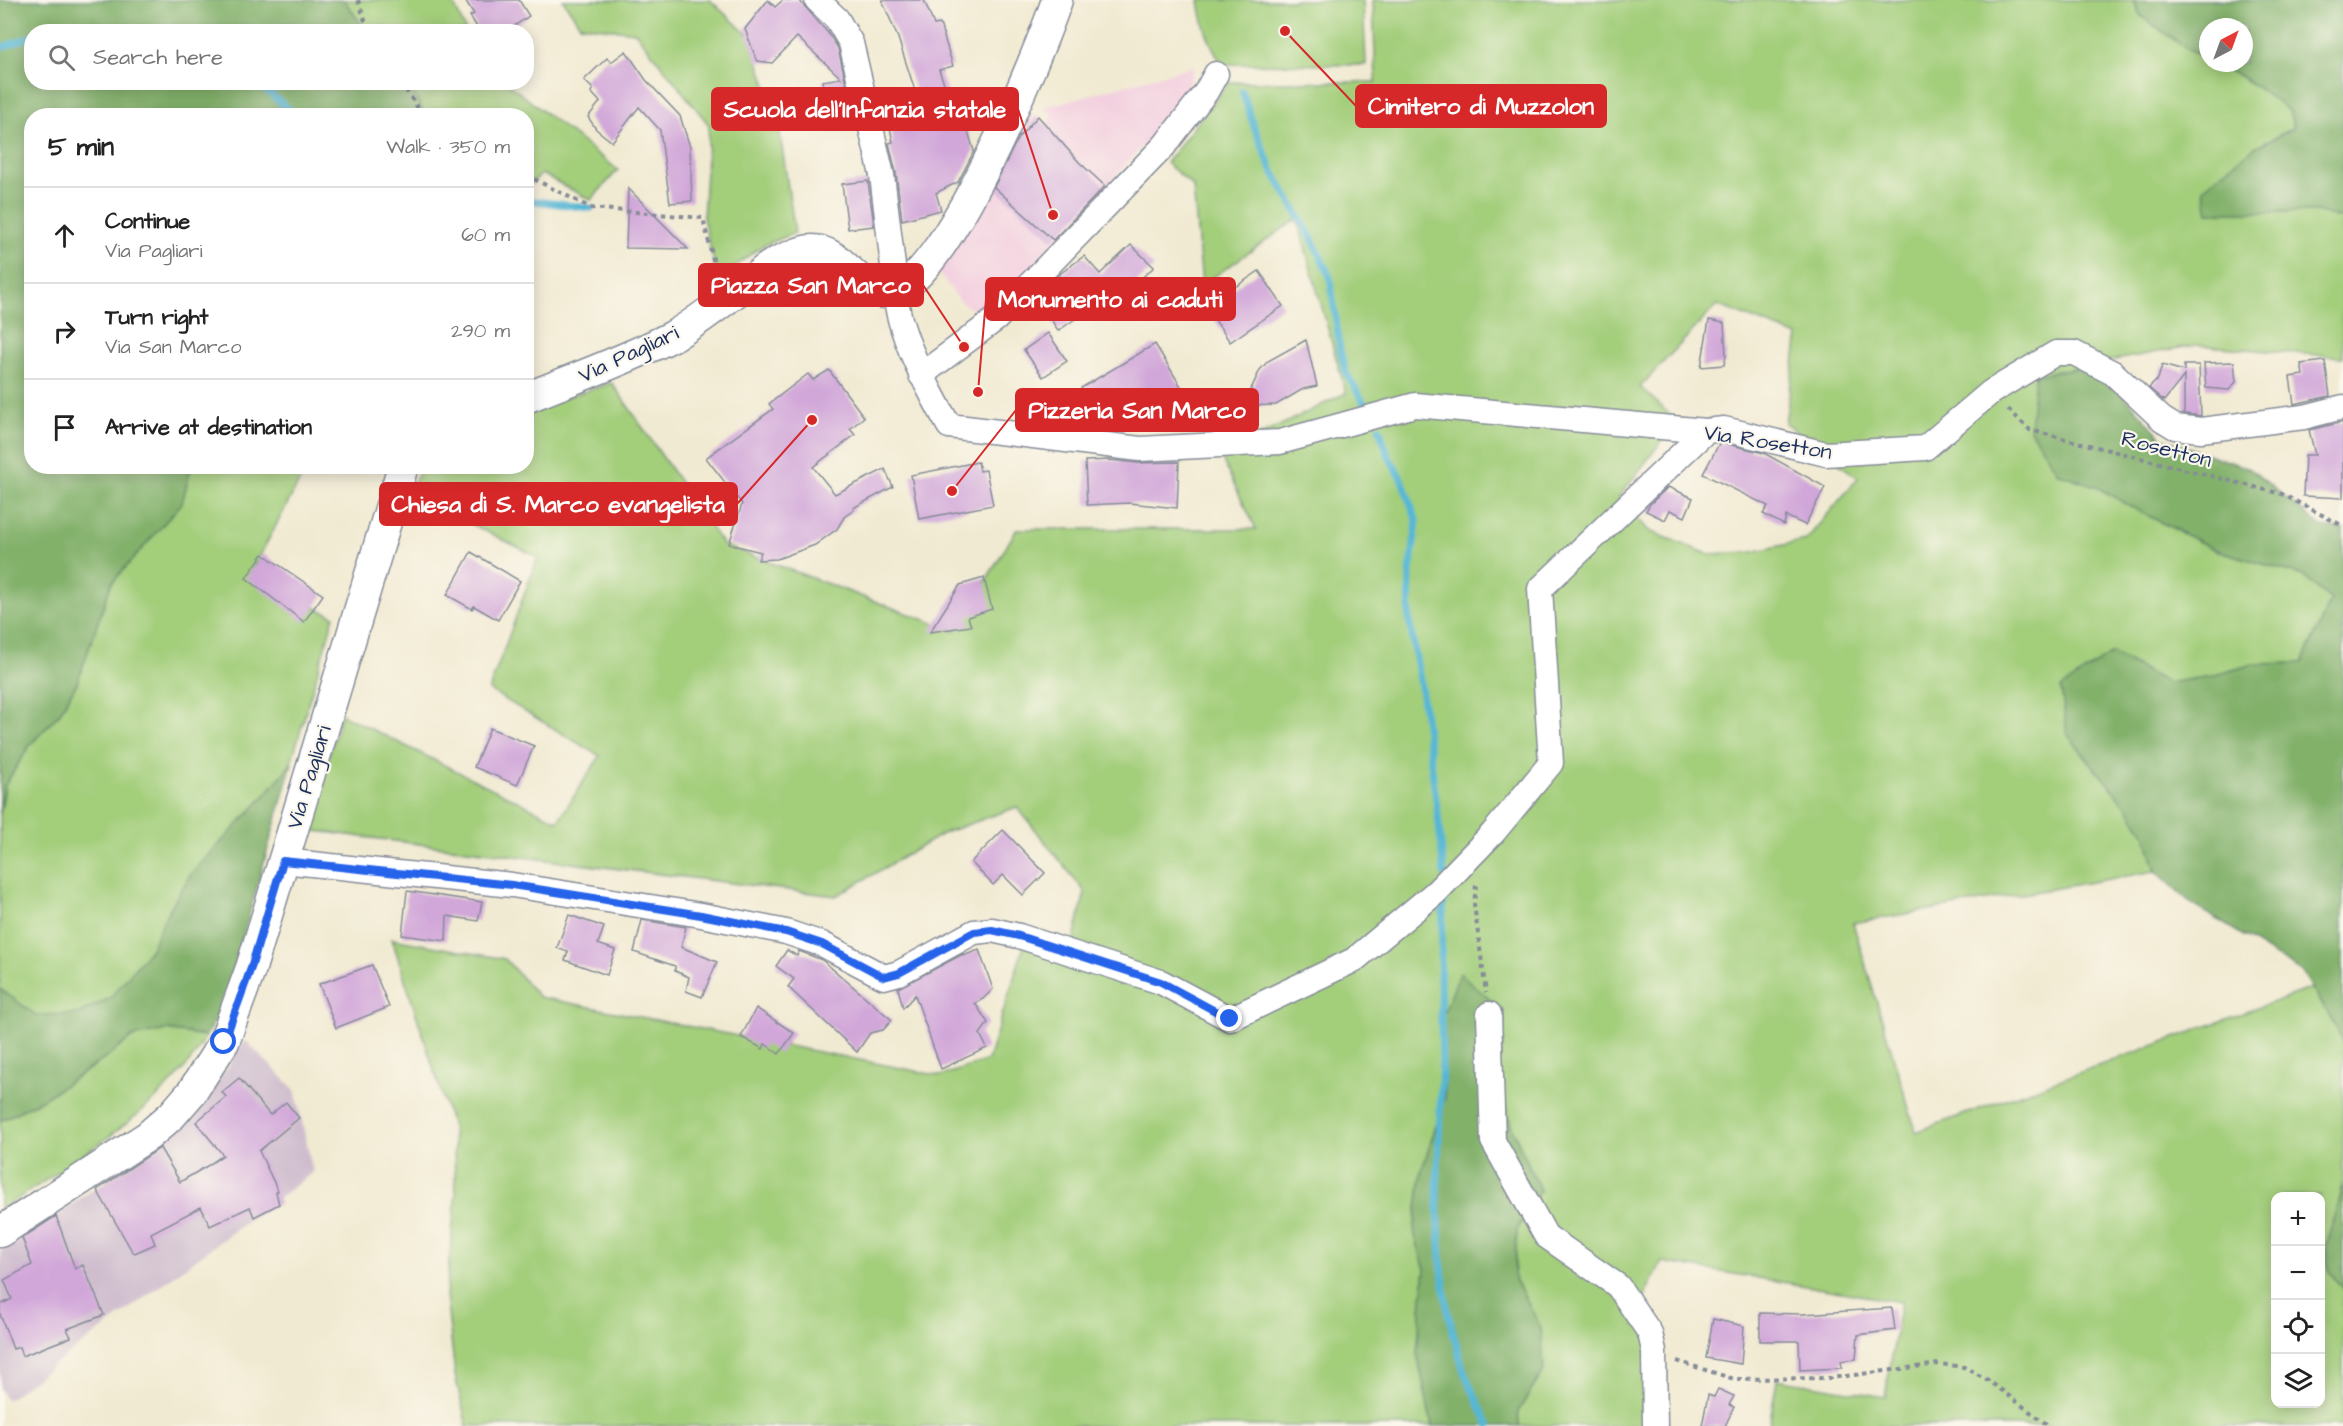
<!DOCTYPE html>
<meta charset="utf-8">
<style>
body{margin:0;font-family:"Architects Daughter",sans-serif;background:#f2f2f2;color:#222}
.controls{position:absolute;right:18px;bottom:18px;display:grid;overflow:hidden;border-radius:12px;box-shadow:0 3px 15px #0003}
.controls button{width:54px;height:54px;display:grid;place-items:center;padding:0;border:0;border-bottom:2px solid #e0e0e0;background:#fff;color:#222;font:30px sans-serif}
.compass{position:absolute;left:2199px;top:18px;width:54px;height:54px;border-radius:50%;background:#fff;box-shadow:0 3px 15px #0003;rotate:41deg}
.stop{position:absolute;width:18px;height:18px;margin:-14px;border:4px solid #2563eb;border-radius:50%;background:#fff}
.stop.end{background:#2563eb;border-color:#fff;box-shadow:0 2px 6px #0008}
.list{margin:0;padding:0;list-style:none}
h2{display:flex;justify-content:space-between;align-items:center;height:78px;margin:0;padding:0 24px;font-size:26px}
h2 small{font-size:20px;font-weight:400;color:#767676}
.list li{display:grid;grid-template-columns:39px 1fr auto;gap:18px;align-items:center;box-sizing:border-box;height:96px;padding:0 24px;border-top:2px solid #e0e0e0}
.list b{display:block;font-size:22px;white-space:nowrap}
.list p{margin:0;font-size:20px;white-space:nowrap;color:#767676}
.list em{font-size:20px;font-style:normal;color:#767676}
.icon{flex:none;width:33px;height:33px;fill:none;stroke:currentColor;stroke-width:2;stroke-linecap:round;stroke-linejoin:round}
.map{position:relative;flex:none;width:2343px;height:1426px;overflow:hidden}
.search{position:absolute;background:#fff;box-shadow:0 3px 15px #0003;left:24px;top:24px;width:510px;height:66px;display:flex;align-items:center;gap:15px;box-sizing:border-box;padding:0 21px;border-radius:24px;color:#767676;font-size:22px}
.panel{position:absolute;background:#fff;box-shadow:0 3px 15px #0003;left:24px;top:108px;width:510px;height:366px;border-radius:24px}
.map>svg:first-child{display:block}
.built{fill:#f3cfdf}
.industrial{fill:#cfbdce}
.green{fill:#a3ce7a;stroke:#5f7e6c;stroke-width:1.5;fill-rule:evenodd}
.forest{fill:#82b16a;stroke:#4e7064;stroke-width:1.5}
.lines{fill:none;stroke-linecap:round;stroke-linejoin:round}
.stream{stroke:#57b7d5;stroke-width:7}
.building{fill:#d1a7d9}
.minor-casing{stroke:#868c98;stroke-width:27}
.tertiary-casing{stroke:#868c98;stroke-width:33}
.path{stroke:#868c98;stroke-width:4;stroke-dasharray:4.5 4.5;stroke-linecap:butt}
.minor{stroke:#fff;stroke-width:24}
.tertiary{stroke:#fff;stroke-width:30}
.route{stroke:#2563eb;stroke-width:8}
.labels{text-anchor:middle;stroke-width:4.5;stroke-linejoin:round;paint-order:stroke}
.street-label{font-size:22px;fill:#1b2f5e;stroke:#fbf7ec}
.leader{fill:none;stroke:#d62828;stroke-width:2}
.callout-dot{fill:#d62828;stroke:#fbf7ec;stroke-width:2}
.callout{fill:#d62828;stroke:#d62828;stroke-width:2}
.callout-label{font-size:24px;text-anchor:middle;font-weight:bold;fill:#fff}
</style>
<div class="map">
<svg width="2343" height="1426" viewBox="0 0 2343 1426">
<rect width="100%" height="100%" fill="#fbf7ec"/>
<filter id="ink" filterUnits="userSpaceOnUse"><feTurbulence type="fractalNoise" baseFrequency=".0167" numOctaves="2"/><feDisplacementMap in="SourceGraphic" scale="12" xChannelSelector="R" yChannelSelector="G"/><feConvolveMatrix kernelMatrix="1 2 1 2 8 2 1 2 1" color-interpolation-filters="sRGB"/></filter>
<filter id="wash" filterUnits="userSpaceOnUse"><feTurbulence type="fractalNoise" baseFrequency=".008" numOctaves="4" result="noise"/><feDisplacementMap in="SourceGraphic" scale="24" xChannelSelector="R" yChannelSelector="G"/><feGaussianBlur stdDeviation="1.35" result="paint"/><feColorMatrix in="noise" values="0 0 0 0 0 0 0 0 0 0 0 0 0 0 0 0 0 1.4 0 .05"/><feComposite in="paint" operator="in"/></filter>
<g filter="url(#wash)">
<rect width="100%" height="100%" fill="#f1ead2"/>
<path class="built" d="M 1194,66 L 1187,97 L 1106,187 L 994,307 L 985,311 L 973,310 L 961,302 L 940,275 L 935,261 L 1028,112 L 1045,124 L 1053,115 L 1042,108 Z"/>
<path class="industrial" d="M 246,1041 L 295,1090 L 313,1172 L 7,1400 L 0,1389 L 0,1251 L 102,1184 L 184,1119 L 228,1067 L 238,1049 Z"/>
<g class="green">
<path d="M 344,0 L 452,0 L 466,31 L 366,31 Z"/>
<path d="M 563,0 L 710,0 L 750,37 L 778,121 L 795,233 L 762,246 L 718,279 L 703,218 L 709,125 L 635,32 L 580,25 Z"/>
<path d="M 1199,0 L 1363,0 L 1366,65 L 1222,64 C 1209,43 1202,25 1199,0 Z"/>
<path d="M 1373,0 L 2133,0 L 2141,16 L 2187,49 L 2208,60 L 2208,63 C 2224,63 2276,98 2288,111 C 2291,115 2293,122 2294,128 L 2255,147 L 2208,212 L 2320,212 L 2343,219 L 2343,357 L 2195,345 L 2035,375 L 2058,473 L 2095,486 L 2141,512 L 2216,550 L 2304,576 L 2331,600 L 2302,663 L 2254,664 L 2212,676 L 2167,683 L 2112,653 L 2126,806 L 2146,836 L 2156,871 L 1853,923 L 1916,1132 L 2312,988 L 2336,1026 L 2343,1045 L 2343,1184 L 2326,1245 L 2329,1271 L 2343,1289 L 2343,1426 L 1769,1426 L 1777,1379 L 1885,1397 L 1901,1302 L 1662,1262 L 1644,1296 L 1654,1351 L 1654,1426 L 1519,1426 L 1518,1411 L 1544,1371 L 1541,1328 L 1514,1277 L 1517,1230 L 1540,1190 L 1512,1128 L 1495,1079 L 1441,1020 L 1445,1098 L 1422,1170 L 1414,1232 L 1425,1269 L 1417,1353 L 1432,1426 L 467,1426 L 455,1375 L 446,1295 L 456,1193 L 453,1129 L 392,939 L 505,959 L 539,997 L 941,1076 L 988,1060 L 1024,946 L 1069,960 L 1085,892 L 1017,807 L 944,833 L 836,896 L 308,830 L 341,714 L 558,821 L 600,756 L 489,690 L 538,557 L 408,493 L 423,467 L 526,466 L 527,409 L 612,383 L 723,545 L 955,631 L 1017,529 L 1256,529 L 1220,455 L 1346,393 L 1297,219 L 1202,285 L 1193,186 L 1166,163 L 1229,82 L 1376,82 ZM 1717,305 L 1798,336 L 1785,423 L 1858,478 L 1806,540 L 1752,552 L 1708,554 L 1649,531 L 1619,497 L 1677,421 L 1640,387 ZM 2276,1196 L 2320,1196 L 2320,1404 L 2276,1404 Z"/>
<path d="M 409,83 L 507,83 L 618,170 L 591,200 L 542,174 L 527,187 L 526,116 L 425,115 Z"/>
<path d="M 191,467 L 307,467 L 248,578 L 334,616 L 286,780 L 118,1000 L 70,1029 L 0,1002 L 0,814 L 5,785 L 30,745 L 59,714 L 77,683 L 111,584 L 182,503 Z"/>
<path d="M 166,1030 L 206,1036 C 171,1105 64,1168 0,1210 L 0,1121 L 43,1099 L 106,1058 L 132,1037 Z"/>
</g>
<g class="forest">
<path d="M 0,0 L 344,0 L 366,31 L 32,32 L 32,82 L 409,83 L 425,115 L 32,116 L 32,466 L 191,467 L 182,503 L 111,584 L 77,683 L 59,714 L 30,745 L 5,785 L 0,814 Z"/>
<path d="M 2133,0 L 2343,0 L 2343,219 L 2320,212 L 2208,212 L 2203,188 L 2255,147 L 2294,128 L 2289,111 L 2242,77 L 2214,63 L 2244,63 L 2244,27 L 2208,27 L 2208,60 L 2187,49 L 2141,16 Z"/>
<path d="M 2109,363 L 2122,393 L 2162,438 L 2250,469 L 2322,527 L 2343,529 L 2343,1045 L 2336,1026 L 2302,972 L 2192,904 L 2156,871 L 2146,836 L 2126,806 L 2067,734 L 2061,688 L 2112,653 L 2168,683 L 2212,676 L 2254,664 L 2302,663 L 2331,600 L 2304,576 L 2216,550 L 2141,512 L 2095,486 L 2058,473 L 2030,430 L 2035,375 Z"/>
<path d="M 292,763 L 234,968 L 215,1020 L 206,1036 L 166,1030 L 132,1037 L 106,1058 L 43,1099 L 0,1121 L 0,989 L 36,1015 L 77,1014 L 110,998 L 151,949 L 165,917 L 190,875 L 260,801 Z"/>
<path d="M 1460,973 L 1503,1011 L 1503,1042 L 1495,1079 L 1512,1128 L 1540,1190 L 1517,1230 L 1514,1277 L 1541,1328 L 1544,1371 L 1518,1411 L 1519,1426 L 1432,1426 L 1417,1353 L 1425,1269 L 1414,1232 L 1422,1170 L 1445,1098 L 1441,1020 Z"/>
<path d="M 2343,1184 L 2343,1289 L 2329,1271 L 2326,1245 Z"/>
</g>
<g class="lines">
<g class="stream">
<path d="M 79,32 L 111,29 L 120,32"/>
<path d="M 0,48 L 32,36"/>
<path d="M 256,82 L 297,116"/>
<path d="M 1242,91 L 1254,127 L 1272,170 L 1312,239 L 1330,277 L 1340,350 L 1346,373 L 1367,408"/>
<path d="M 526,200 L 591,208"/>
<path d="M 1379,428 L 1388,455 L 1402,480 L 1417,522 L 1410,571 L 1409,619 L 1420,680 L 1438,815 L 1444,874"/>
<path d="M 1444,894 L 1440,979 L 1442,1060 L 1437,1192 L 1441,1261 L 1448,1314 L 1464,1372 L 1489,1426"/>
</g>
</g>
<g id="blocks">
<g class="building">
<path d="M 465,0 L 519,0 L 529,16 L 505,32 L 480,32 L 470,16 L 474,14 Z"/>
<path d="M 768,0 L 775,7 L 783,0 L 799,0 L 828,33 L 838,48 L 850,101 L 828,105 L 822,81 L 841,78 L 797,37 L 772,63 L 757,61 L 745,29 Z"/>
<path d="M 882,0 L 924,0 L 934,25 L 940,24 L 953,66 L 939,70 L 953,107 L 960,105 L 974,151 L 958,182 L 936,193 L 941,210 L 902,220 L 896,173 L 889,143 L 893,142 L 887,114 L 920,106 L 898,38 Z"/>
<path d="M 626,51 L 646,80 L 680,116 L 690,147 L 692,201 L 670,203 L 660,130 L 639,107 L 612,142 L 596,129 L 588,117 L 600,102 L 591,92 L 593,89 L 584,80 L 607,58 L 611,62 Z"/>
<path d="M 1038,116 L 1079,162 L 1105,186 L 1053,240 L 994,187 L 1018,138 Z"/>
<path d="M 868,181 L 874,226 L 848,229 L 842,184 Z"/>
<path d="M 628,188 L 688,249 L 626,248 Z"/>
<path d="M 1131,245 L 1154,267 L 1121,296 L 1119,294 L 1112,297 L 1086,314 L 1085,312 L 1058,331 L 1046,311 L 1048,308 L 1040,294 L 1061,273 L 1084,256 L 1100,274 Z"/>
<path d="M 1259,271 L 1283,306 L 1230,342 L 1206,307 Z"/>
<path d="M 1709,320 L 1724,323 L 1726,356 L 1724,365 L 1701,367 Z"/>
<path d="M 1048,333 L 1067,361 L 1043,377 L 1024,350 Z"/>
<path d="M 1306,340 L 1317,386 L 1303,389 L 1276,405 L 1243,406 L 1260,370 L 1268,361 Z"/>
<path d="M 1155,344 L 1185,393 L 1165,406 L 1157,393 L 1126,412 L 1133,425 L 1117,432 L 1107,431 L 1081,388 Z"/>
<path d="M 2325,361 L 2330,396 L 2294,404 L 2290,377 L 2303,375 L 2301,364 Z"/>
<path d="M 2234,362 L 2236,382 L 2229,390 L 2206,388 L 2204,363 Z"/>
<path d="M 2162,365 L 2184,371 L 2184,365 L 2199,365 L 2201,416 L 2184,414 L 2184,376 L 2164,401 L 2149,388 L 2158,379 Z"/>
<path d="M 829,370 L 864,417 L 850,429 L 855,435 L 813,467 L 835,494 L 885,469 L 893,487 L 853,508 L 854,510 L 844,517 L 837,529 L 815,545 L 777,559 L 758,560 L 761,552 L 729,544 L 742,504 L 706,458 L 773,409 L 769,404 L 808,374 L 813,380 Z"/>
<path d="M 2343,422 L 2343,498 L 2303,496 L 2305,455 L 2315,455 L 2309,430 Z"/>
<path d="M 1723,443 L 1764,453 L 1825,487 L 1805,525 L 1786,516 L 1784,525 L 1763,514 L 1768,506 L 1703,474 L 1719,444 Z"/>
<path d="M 1109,460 L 1138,463 L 1179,462 L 1177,508 L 1129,503 L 1087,505 L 1085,461 Z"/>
<path d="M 978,462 L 980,471 L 986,470 L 993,505 L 919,519 L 911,475 Z"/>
<path d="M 1668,487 L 1693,498 L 1685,517 L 1670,510 L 1665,520 L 1646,511 L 1650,504 Z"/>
<path d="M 471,552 L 520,581 L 498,620 L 474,606 L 472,609 L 447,595 Z"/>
<path d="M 263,554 L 323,595 L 304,622 L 246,578 Z"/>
<path d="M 984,578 L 992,609 L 968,617 L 971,626 L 930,632 L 960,585 Z"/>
<path d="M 490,728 L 534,746 L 517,785 L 474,767 Z"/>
<path d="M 1003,830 L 1045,873 L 1023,895 L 1003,875 L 993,885 L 971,862 Z"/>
<path d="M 407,891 L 482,902 L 478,921 L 447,916 L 446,941 L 402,935 Z"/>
<path d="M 569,915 L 604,927 L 598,944 L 615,950 L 607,975 L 565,960 L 568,952 L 557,948 Z"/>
<path d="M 642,920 L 686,927 L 681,947 L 717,962 L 702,997 L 686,991 L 689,977 L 675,971 L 675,966 L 634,952 Z"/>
<path d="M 787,950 L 797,956 L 799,951 L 822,960 L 892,1020 L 883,1030 L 870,1033 L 857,1052 L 788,987 L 794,979 L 776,966 Z"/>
<path d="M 979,950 L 993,989 L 983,999 L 975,1003 L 988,1023 L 980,1034 L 987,1048 L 941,1069 L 915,995 L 903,1008 L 898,988 L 963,954 L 963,956 Z"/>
<path d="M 372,965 L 389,1007 L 336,1028 L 319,984 Z"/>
<path d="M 756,1008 L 794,1033 L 779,1054 L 765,1044 L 763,1049 L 741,1037 Z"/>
<path d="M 239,1078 L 270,1115 L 286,1102 L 299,1118 L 259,1151 L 278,1191 L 276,1192 L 279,1204 L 254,1217 L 250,1207 L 210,1226 L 201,1207 L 151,1233 L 155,1244 L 135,1253 L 132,1251 L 97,1190 L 160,1148 L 180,1182 L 207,1166 L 223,1155 L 196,1122 L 226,1097 L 222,1092 Z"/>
<path d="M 56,1216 L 75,1269 L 83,1265 L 104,1315 L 67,1329 L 71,1337 L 22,1356 L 19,1347 L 13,1349 L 0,1314 L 0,1305 L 12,1299 L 4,1280 L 32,1265 L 22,1238 Z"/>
<path d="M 1892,1308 L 1895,1330 L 1858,1335 L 1856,1359 L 1841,1361 L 1842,1368 L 1800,1370 L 1799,1341 L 1760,1341 L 1760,1313 L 1803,1314 Z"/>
<path d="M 1713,1319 L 1744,1326 L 1741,1364 L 1706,1358 Z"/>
<path d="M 1718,1389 L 1734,1396 L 1729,1405 L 1734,1407 L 1725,1426 L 1702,1426 L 1708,1395 L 1714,1397 Z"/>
</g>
</g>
</g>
<g filter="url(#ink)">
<use href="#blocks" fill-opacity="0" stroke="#868c98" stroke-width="1.5"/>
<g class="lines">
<g class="minor-casing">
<g id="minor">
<path d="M 817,0 L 837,19 L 851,43 L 882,175 L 896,291 C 895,329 930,392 949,426 L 1140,449 L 1280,442 L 1415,405 L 1706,431 L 1724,429 L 1826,454 L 1925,448 L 1991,392 L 2056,353 L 2074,353 L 2113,373 L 2162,419 L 2175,427 L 2201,430 L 2304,417 L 2343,407"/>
<path d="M 921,375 L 996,319 L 1164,146 L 1206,92 L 1216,74"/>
<path d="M 283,861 L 512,885 L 701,915 L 786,932 L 822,944 L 884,977 L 899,973 L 974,932 L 992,930 L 1019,936 L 1161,982 L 1230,1019 L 1354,960 L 1436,892 L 1493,833 L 1551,763 L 1540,589 L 1706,431"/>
<path d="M 1489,1014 L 1493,1141 L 1546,1236 L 1618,1286 L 1650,1333 L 1654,1351 L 1655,1426"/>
</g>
</g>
<g class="tertiary-casing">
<g id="tertiary">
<path d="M 526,398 C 575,378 626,360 673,336 C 697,323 728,297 751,281 C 760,274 770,264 781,260 C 789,257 802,250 811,250 C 843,249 860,295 888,293 C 944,288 1039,53 1057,0"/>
<path d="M 0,1232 L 148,1136 L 172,1115 L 192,1092 L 224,1042 L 251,968 L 403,466"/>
</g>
</g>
<g class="path">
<path d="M 358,0 L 369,32"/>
<path d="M 401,82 L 423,116"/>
<path d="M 526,175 L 591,208 L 703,218 L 717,276"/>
<path d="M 2008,409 L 2030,430 L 2282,494 L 2343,526"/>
<path d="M 1476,885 L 1474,904 L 1486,993"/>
<path d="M 1677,1361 L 1734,1379 L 1831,1378 L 1939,1364 L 1964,1367 L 1988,1380 L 2049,1426"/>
</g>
<use href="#minor" class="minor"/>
<use href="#tertiary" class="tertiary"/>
</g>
</g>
<g class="lines" filter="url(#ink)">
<path class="route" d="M 224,1042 L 251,968 L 283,861 L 512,885 L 701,915 L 786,932 L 822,944 L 884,977 L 899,973 L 974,932 L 992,930 L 1019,936 L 1161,982 L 1230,1019"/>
</g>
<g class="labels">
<g class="street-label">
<text transform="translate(628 353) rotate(-25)" y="8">Via Pagliari</text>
<text transform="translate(1768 441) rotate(9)" y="8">Via Rosetton</text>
<text transform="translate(2167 448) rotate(14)" y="8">Rosetton</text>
<text transform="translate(308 777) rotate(-73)" y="8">Via Pagliari</text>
</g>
</g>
<path class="leader" d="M1285 31L1356 106M1053 215L1018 109M964 347L923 285M978 392L986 299M952 491L1016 410M812 420L737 504"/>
<g class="callout-dot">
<circle cx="1285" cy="31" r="6"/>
<circle cx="1053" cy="215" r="6"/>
<circle cx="964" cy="347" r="6"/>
<circle cx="978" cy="392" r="6"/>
<circle cx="952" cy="491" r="6"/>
<circle cx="812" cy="420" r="6"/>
</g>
<g class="callout">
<rect x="1356" y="85" width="250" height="42" rx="6"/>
<rect x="712" y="88" width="306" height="42" rx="6"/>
<rect x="699" y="264" width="224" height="42" rx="6"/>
<rect x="986" y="278" width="249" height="42" rx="6"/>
<rect x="1016" y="389" width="242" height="42" rx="6"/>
<rect x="380" y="483" width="357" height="42" rx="6"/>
</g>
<g class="callout-label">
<text x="1481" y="114">Cimitero di Muzzolon</text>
<text x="865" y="117">Scuola dell'Infanzia statale</text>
<text x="811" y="293">Piazza San Marco</text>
<text x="1110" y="307">Monumento ai caduti</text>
<text x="1137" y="418">Pizzeria San Marco</text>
<text x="558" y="512">Chiesa di S. Marco evangelista</text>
</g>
</svg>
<div class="controls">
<button>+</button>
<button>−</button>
<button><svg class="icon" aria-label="locate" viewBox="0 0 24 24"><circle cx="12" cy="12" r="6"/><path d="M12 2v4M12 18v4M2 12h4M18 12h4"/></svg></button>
<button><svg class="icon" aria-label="layers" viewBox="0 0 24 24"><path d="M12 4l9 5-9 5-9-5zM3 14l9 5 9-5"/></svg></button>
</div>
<svg class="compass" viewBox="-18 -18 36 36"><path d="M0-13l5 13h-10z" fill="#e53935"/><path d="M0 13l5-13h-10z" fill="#767676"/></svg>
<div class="stop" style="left:224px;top:1042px"></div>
<div class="stop end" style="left:1230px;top:1019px"></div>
<div class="search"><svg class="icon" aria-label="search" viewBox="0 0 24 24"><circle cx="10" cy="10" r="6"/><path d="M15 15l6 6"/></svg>Search here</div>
<section class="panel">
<h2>5 min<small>Walk · 350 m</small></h2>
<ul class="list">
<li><svg class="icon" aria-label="ahead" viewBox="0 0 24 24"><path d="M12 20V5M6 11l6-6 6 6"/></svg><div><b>Continue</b><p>Via Pagliari</p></div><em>60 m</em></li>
<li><svg class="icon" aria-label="right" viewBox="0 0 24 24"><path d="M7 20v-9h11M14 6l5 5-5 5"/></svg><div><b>Turn right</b><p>Via San Marco</p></div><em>290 m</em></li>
<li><svg class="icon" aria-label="arrive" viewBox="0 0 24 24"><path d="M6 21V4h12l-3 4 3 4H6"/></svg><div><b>Arrive at destination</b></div></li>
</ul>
</section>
</div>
